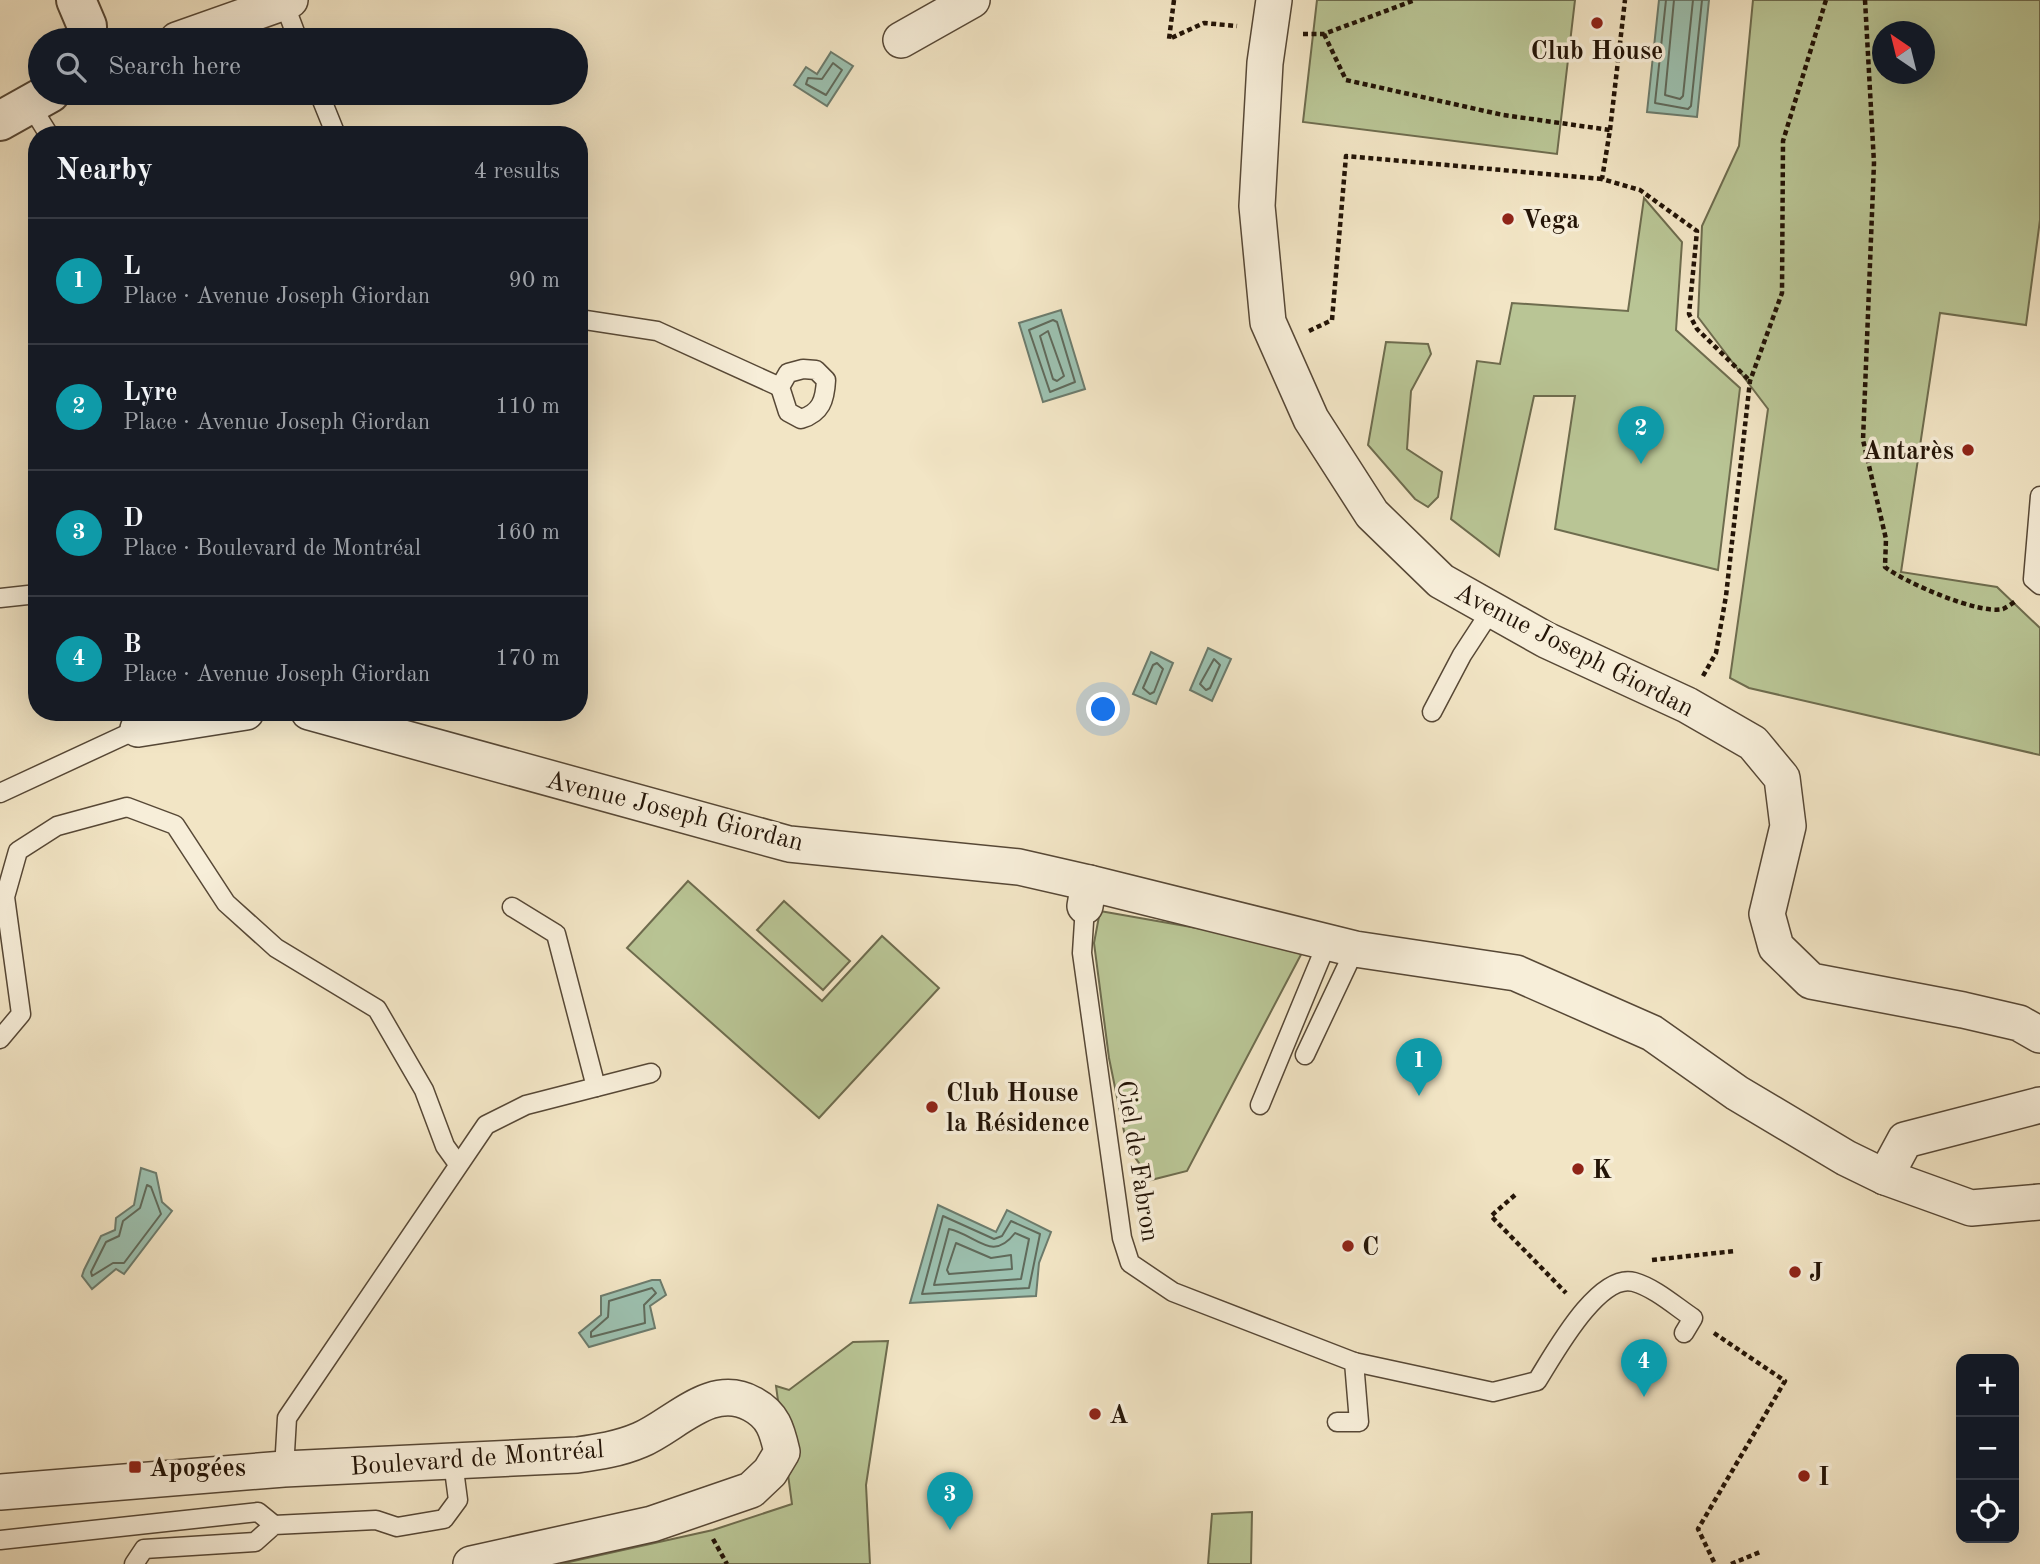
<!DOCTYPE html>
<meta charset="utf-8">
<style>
body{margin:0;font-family:"Old Standard TT",serif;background:#242831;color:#f1f3f6}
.controls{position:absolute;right:21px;bottom:21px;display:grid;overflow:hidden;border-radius:14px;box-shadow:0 7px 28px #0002}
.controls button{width:63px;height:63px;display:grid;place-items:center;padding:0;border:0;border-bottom:2px solid #363941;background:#171b24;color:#f1f3f6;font:35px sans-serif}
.compass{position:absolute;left:1872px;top:21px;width:63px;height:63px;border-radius:50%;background:#171b24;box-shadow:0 7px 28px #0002;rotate:325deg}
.you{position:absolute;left:1104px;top:710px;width:24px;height:24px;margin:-18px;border:5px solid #fff;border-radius:50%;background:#1a73e8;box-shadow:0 0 0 10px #1a73e833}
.badge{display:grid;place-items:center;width:46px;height:46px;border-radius:50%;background:#1a73e8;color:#fff;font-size:23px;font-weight:700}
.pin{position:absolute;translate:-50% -58px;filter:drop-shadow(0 2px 4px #0008)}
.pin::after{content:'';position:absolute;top:37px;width:24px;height:21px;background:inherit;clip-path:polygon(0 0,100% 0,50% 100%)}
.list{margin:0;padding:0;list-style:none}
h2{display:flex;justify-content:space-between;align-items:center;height:91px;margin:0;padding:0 28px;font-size:30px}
h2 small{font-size:23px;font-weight:400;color:#9ea1a6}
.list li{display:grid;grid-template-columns:46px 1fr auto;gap:21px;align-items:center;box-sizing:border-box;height:126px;padding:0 28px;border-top:2px solid #363941}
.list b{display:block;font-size:26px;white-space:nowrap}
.list p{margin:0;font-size:23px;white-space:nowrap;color:#9ea1a6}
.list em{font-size:23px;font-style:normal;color:#9ea1a6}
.icon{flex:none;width:38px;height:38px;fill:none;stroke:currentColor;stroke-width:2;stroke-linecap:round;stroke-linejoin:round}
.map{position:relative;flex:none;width:2040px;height:1564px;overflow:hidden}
.search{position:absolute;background:#171b24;box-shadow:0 7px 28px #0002;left:28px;top:28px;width:560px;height:77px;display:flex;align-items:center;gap:18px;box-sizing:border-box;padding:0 24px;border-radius:38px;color:#9ea1a6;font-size:26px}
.panel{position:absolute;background:#171b24;box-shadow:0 7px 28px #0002;left:28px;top:126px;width:560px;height:595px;border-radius:28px}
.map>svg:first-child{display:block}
.green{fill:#b9c595;stroke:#6e6c4e;stroke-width:2;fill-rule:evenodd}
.water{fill:#9cc0af;stroke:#6c7b6c;stroke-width:2}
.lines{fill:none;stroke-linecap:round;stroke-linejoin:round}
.shore{stroke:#606a5b;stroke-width:2}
.service-casing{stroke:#574836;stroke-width:21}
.minor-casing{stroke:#574836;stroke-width:38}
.tertiary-casing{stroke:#574836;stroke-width:42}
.path{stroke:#231407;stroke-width:4.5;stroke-dasharray:5 3.5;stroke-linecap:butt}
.service{stroke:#f7eed9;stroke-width:18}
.minor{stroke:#f7eed9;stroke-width:35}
.tertiary{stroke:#f7eed9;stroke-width:38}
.poi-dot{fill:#8f2418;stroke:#f7eed9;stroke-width:2.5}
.labels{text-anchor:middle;stroke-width:7;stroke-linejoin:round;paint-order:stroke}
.poi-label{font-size:26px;font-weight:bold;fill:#231407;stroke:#f7eed9;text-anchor:start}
.street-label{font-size:26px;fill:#231407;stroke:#f7eed9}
</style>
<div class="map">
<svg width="2040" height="1564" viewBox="0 0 2040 1564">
<rect width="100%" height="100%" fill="#f2e5c5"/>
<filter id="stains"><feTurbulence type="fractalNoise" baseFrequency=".00286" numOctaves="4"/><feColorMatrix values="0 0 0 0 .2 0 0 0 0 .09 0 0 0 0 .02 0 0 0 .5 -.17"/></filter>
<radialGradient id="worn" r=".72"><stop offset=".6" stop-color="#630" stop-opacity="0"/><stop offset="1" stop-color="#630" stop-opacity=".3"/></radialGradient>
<g class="green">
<path d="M 1317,0 L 1575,0 L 1557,154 L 1303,122 Z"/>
<path d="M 1753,0 L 2040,0 L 2040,220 L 2026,325 L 1940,313 L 1901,572 L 1997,587 L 2040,628 L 2040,755 L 1749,688 L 1730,678 L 1768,409 L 1698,317 L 1702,226 L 1739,146 ZM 1882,32 L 1924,32 L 1924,74 L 1882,74 Z"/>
<path d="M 1644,198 L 1682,242 L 1676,330 L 1740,388 L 1718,570 L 1555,529 L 1575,396 L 1534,396 L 1499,556 L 1451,519 L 1477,361 L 1500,364 L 1512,303 L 1628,311 Z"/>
<path d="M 1386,342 L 1428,344 L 1431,354 L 1411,391 L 1407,449 L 1442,472 L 1438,497 L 1428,507 L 1415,499 L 1368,445 Z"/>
<path d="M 688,881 L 822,1001 L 882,936 L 939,988 L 819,1118 L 627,948 Z"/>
<path d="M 784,901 L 850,961 L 823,990 L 757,930 Z"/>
<path d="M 1100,911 L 1305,947 L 1187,1171 L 1151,1180 L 1127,1146 L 1109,1058 L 1094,943 Z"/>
<path d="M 888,1341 L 866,1485 L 870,1564 L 560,1564 L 713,1530 L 792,1504 L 776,1386 L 789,1390 L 853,1342 Z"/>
<path d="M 1252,1512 L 1251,1564 L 1208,1564 L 1212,1514 Z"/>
</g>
<g class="water">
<path d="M 1659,0 L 1709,0 L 1697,117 L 1647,112 Z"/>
<path d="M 831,52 L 853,66 L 827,106 L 794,85 L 806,67 L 817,74 Z"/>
<path d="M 1061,310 L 1085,389 L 1043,402 L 1019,323 Z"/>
<path d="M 1208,648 L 1231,659 L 1212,701 L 1190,690 Z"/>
<path d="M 1151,652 L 1173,663 L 1156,704 L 1133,694 Z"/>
<path d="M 141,1168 L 156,1173 L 162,1202 L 172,1211 L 124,1274 L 116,1269 L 92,1289 L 82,1276 L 84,1270 L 101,1236 L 115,1230 L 116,1218 L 134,1205 Z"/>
<path d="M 938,1205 L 996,1232 L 1007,1210 L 1051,1232 L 1039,1263 L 1036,1296 L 910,1303 Z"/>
<path d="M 652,1280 L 660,1280 L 666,1295 L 650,1306 L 655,1328 L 589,1347 L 579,1333 L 601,1315 L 601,1296 Z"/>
</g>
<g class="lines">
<g class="shore">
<path d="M 1666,0 L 1655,103 L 1688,109 L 1691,106 L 1702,0"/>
<path d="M 1674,0 L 1665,95 L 1680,99 L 1683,96 L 1693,0"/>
<path d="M 833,63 L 842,70 L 826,95 L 806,84 L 808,78 L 822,79 Z"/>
<path d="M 1053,320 L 1057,322 L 1075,382 L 1050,392 L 1029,330 Z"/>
<path d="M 1048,331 L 1064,376 L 1057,381 L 1053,379 L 1040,336 Z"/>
<path d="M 1214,659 L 1220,665 L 1210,688 L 1206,690 L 1200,684 Z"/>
<path d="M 1157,663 L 1163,669 L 1154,692 L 1150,694 L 1143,688 L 1153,665 Z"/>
<path d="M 147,1185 L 151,1187 L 161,1214 L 124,1263 L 113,1263 L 92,1276 L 91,1272 L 106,1242 L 119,1236 L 123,1221 L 140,1208 Z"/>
<path d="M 943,1216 L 994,1239 L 1002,1236 L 1011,1221 L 1040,1234 L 1029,1288 L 922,1294 Z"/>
<path d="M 949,1229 C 977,1235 992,1263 1015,1233 L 1029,1239 L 1021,1279 L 934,1285 Z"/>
<path d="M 956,1243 L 991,1258 L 1011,1255 L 1012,1269 L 949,1274 L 947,1270 Z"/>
<path d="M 652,1288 L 656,1293 L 644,1305 L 645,1323 L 591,1337 L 591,1332 L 608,1317 L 609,1301 Z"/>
</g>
<g class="service-casing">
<g id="service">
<path d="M 283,0 L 298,40"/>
<path d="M 319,93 L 336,135"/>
<path d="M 31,106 L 49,135"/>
<path d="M 579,319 L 657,331 L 780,387"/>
<path d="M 803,369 L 816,370 L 826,380 C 825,400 821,413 801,419 L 788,412 L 780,387 L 788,373 Z"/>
<path d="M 2040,496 L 2033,579 L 2040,585"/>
<path d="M 0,598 L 37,594"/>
<path d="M 1432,712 L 1462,655 L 1492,609"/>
<path d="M 0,793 L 138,729 L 138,724"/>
<path d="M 1085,906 L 1082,953 L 1122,1238 L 1130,1263 L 1173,1292 L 1354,1362 L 1359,1422 L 1337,1422"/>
<path d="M 512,907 L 556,934 L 596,1087"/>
<path d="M 0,1039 L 21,1014 L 5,897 L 18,851 L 57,826 L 127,807 L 175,825 L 226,903 L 276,948 L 377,1009 L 424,1090 L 445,1146 L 458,1164"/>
<path d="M 1305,1055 L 1355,949"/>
<path d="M 1260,1105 L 1327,943"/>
<path d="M 1354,1362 L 1493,1392 L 1537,1381 C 1553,1356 1598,1272 1634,1282 C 1655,1288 1675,1306 1693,1318 L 1684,1333"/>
<path d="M 284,1469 L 287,1418 L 486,1125 L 526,1105 L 651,1073"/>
<path d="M 0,1540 L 258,1512 L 274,1525"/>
<path d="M 134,1564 L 144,1549 L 255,1542 L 274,1525 L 376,1520 L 397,1527 L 444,1519 L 458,1500 L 453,1462"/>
</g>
</g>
<g class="minor-casing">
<g id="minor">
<path d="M 1274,0 L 1265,63 L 1257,206 L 1268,322 L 1311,419 L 1372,514 L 1441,581 L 1546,640 L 1687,705 L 1753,743 L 1782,778 L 1788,826 L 1767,914 L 1776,947 L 1811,981 L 1963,1010 L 2019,1023 L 2040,1035"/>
<path d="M 177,40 L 290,0"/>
<path d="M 901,40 L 972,0"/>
<path d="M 309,712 L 789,844 L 1019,867 L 1089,883"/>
<path d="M 138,729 L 246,712"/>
<path d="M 1085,906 L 1089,883 L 1355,949 L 1516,973 L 1652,1033 L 1737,1093 L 1846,1158 L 1885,1177"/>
<path d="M 2040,1105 L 1905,1140 L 1885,1177 L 1971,1208 L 2040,1202"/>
<path d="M 0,1492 L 284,1469 L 577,1455 C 598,1452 619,1449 640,1440 C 674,1426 711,1381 752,1404 C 773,1415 777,1430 782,1452 L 770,1472 L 751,1490 L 652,1524 L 471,1564"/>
</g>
</g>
<g class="tertiary-casing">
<g id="tertiary">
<path d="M 76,0 L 87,26 L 87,40"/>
<path d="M 0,121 L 50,93"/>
</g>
</g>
<g class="path">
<path d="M 1174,0 L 1169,39 L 1204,23 L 1237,26"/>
<path d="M 1865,0 L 1874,163 L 1863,440 L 1886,539 L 1885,567 C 1904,582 1979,615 2003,609 C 2007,607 2013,603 2017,600"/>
<path d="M 1303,34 L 1324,34 L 1415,0"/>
<path d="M 1324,34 L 1346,80 L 1503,115 L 1610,130 L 1602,179 L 1640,190 L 1697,231 L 1689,314 L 1697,329 L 1750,381"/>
<path d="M 1610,130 L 1625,0"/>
<path d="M 1309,331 L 1332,320 L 1346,156 L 1602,179"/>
<path d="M 1703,676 L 1716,653 L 1726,596 L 1750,381 L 1782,293 L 1783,141 L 1826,0"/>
<path d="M 1515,1195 L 1491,1216 L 1566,1293"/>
<path d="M 1652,1260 L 1735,1251"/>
<path d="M 1714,1333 L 1785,1381 L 1698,1529 L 1715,1564"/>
<path d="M 713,1539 L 727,1564"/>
<path d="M 1731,1564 L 1760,1552"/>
</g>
<use href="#service" class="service"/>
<use href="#minor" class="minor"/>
<use href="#tertiary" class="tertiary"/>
</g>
<g class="poi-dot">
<circle cx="1597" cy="23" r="7"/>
<circle cx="1508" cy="219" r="7"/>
<circle cx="1968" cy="450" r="7"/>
<circle cx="932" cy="1107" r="7"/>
<circle cx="1578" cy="1169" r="7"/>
<circle cx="1348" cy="1246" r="7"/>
<circle cx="1795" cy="1272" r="7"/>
<circle cx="1095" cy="1414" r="7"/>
<rect x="128" y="1460" width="14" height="14" rx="3.5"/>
<circle cx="1804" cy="1476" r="7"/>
</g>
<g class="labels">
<g class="poi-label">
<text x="1597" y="59" text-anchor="middle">Club House</text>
<text x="1522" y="228">Vega</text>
<text x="1954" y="459" text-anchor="end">Antarès</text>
<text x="946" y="1101">Club House<tspan x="946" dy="30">la Résidence</tspan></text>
<text x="1592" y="1178">K</text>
<text x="1362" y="1255">C</text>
<text x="1809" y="1281">J</text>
<text x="1109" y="1423">A</text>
<text x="149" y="1476">Apogées</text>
<text x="1818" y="1485">I</text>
</g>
<g class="street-label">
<text transform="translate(1575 649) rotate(27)" y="9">Avenue Joseph Giordan</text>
<text transform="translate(675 810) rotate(14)" y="9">Avenue Joseph Giordan</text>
<text transform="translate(1139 1161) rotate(81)" y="9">Ciel de Fabron</text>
<text transform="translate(477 1457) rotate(-4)" y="9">Boulevard de Montréal</text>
</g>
</g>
<rect width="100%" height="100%" filter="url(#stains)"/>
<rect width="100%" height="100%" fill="url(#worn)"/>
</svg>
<div class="controls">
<button>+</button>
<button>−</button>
<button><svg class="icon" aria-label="locate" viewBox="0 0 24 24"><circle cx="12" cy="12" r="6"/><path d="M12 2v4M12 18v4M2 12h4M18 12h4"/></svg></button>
</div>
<svg class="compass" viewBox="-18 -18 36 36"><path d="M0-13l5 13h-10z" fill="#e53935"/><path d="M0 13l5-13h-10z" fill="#9ea1a6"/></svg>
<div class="you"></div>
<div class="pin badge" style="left:1419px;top:1096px;background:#0f9aa8">1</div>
<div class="pin badge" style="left:1641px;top:464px;background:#0f9aa8">2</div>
<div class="pin badge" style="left:950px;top:1530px;background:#0f9aa8">3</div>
<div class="pin badge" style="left:1644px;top:1397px;background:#0f9aa8">4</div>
<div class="search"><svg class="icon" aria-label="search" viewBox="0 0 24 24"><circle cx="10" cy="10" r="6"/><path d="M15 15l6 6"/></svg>Search here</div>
<section class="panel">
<h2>Nearby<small>4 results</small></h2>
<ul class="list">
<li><span class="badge" style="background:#0f9aa8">1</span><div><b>L</b><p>Place · Avenue Joseph Giordan</p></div><em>90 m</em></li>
<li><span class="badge" style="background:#0f9aa8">2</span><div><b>Lyre</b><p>Place · Avenue Joseph Giordan</p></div><em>110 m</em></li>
<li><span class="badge" style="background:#0f9aa8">3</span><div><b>D</b><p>Place · Boulevard de Montréal</p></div><em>160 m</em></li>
<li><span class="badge" style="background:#0f9aa8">4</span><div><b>B</b><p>Place · Avenue Joseph Giordan</p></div><em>170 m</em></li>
</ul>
</section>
</div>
